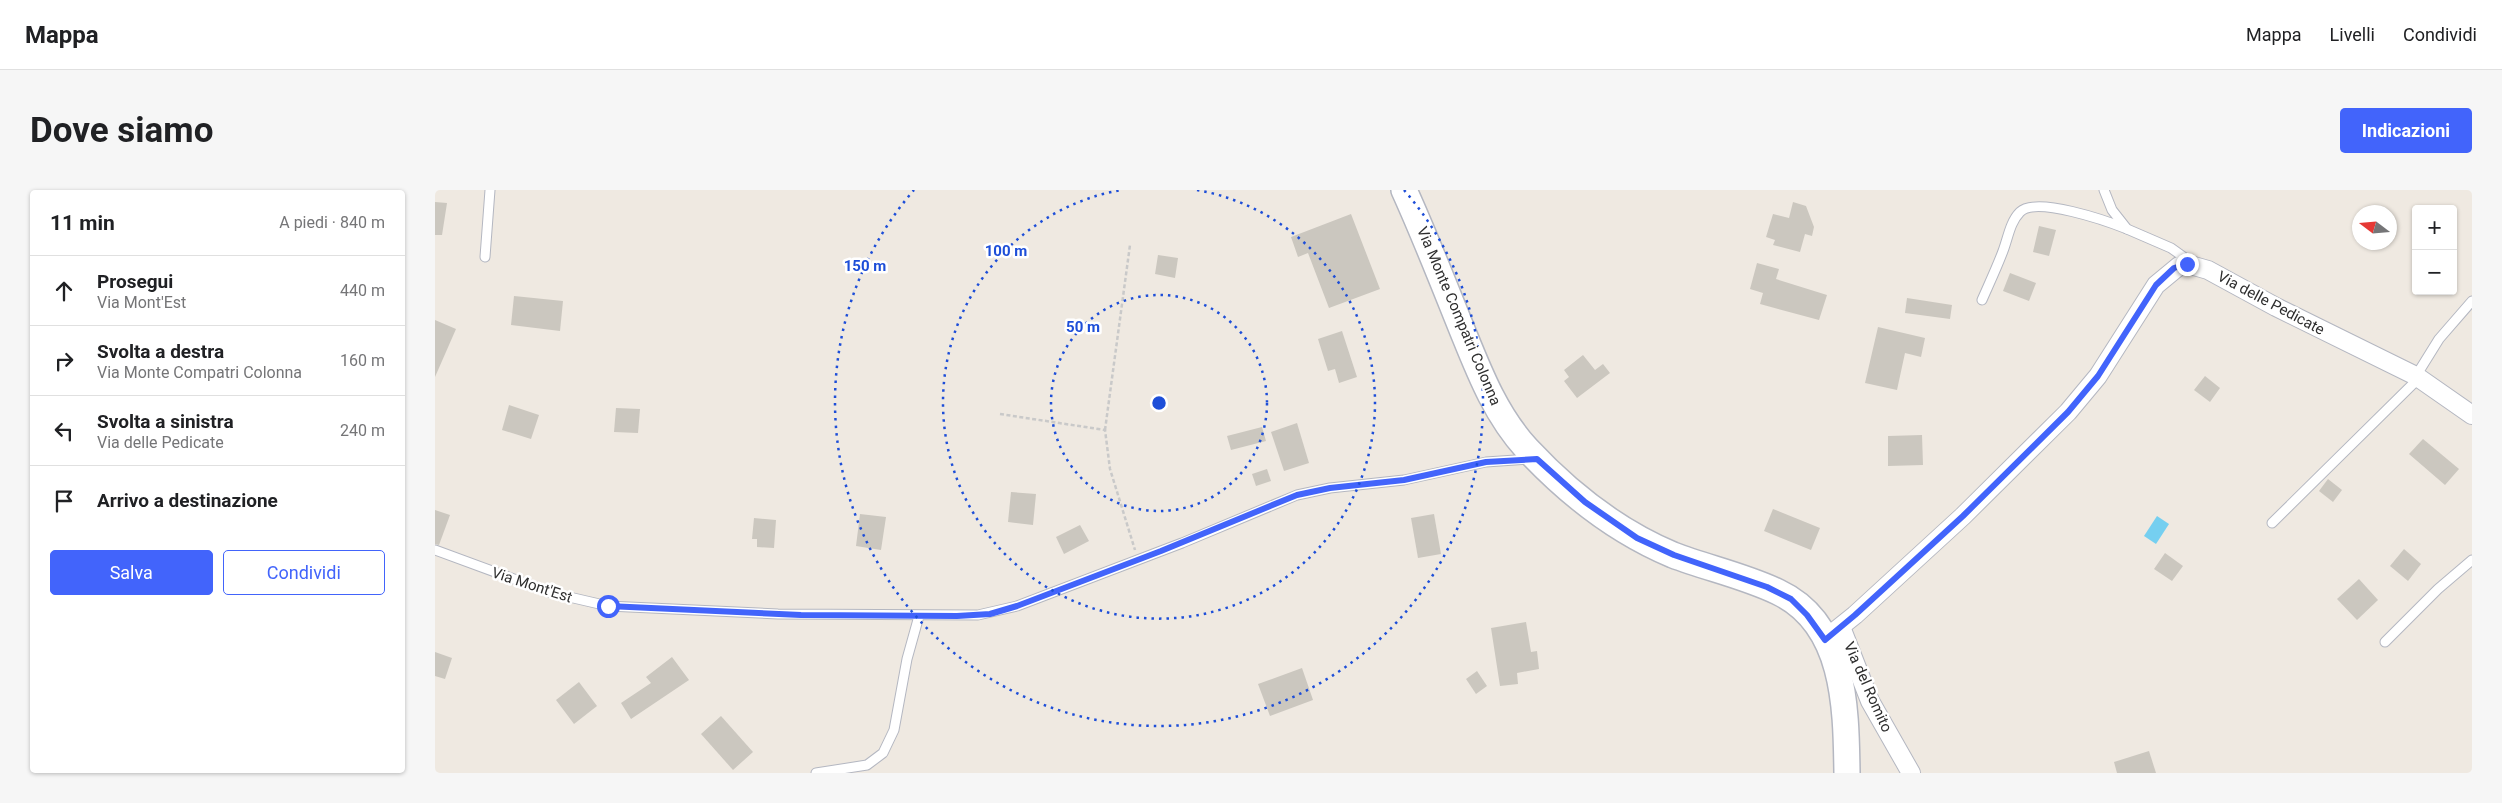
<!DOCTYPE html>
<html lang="it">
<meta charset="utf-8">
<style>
body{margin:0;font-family:Roboto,sans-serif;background:#f6f6f6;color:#202124}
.controls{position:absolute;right:15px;top:15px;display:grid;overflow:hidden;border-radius:5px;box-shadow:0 1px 4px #0004}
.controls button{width:45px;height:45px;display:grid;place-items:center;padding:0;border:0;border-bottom:1px solid #e0e0e0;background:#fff;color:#202124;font:25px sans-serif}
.compass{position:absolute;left:1917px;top:15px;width:45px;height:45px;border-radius:50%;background:#fff;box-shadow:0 1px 4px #0004;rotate:286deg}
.stop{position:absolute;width:15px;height:15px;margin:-11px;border:4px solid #4264fb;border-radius:50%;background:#fff}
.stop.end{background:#4264fb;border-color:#fff;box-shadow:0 1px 5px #0008}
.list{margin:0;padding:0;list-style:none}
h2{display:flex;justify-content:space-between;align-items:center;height:65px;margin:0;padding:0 20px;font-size:21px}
h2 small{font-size:16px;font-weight:400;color:#757577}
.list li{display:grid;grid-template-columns:32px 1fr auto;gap:15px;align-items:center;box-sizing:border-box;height:70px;padding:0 20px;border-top:1px solid #e0e0e0}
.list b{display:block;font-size:19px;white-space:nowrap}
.list p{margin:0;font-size:16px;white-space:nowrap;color:#757577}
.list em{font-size:16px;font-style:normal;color:#757577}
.actions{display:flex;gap:10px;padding:15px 20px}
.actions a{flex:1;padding:11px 0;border:1px solid #4264fb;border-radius:5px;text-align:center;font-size:18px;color:#4264fb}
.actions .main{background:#4264fb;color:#fff}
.icon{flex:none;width:28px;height:28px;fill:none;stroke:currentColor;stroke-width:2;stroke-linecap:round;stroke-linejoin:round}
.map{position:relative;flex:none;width:2037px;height:583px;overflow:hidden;border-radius:5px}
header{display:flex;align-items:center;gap:30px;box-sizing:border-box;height:70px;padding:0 25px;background:#fff;border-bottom:1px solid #e0e0e0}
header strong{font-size:24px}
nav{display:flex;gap:28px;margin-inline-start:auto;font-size:18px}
.intro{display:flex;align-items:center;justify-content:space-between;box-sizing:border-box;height:120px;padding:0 30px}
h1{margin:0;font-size:35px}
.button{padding:12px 22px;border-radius:5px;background:#4264fb;color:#fff;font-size:18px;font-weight:700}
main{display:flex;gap:30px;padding:0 30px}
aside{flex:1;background:#fff;border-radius:5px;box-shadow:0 1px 4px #0004}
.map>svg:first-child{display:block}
.water{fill:#75cff0}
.building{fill:#cbc7bf}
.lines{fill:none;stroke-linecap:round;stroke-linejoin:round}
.lane-casing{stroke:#b4b7c1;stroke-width:11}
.street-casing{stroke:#b4b7c1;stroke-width:20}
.secondary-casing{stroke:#b4b7c1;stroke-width:28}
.path{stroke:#c9c9c9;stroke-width:2.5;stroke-dasharray:4 2.5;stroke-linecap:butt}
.lane{stroke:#fff;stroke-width:9}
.street{stroke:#fff;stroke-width:18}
.secondary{stroke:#fff;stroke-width:25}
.route{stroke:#4264fb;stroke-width:6}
.ring{fill:none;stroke:#1d4ed8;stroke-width:2.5;stroke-dasharray:2.5 5}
.labels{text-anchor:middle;stroke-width:5;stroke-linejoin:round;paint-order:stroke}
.street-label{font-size:15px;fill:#2e2e2e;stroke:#fff}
.centre{fill:#1d4ed8;stroke:#fff;stroke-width:2.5}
.ring-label{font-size:15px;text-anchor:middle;font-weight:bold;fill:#1d4ed8;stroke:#fff;stroke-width:5;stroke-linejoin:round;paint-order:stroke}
</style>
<header>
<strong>Mappa</strong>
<nav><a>Mappa</a><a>Livelli</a><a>Condividi</a></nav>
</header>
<div class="intro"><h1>Dove siamo</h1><a class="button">Indicazioni</a></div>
<main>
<aside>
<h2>11 min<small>A piedi · 840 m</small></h2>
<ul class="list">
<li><svg class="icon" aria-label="ahead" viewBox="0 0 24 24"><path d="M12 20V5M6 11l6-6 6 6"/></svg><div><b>Prosegui</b><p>Via Mont'Est</p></div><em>440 m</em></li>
<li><svg class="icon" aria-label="right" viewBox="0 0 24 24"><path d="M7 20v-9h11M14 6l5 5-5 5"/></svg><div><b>Svolta a destra</b><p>Via Monte Compatri Colonna</p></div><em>160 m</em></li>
<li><svg class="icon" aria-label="left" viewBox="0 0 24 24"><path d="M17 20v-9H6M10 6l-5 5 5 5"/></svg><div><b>Svolta a sinistra</b><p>Via delle Pedicate</p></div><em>240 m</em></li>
<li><svg class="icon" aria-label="arrive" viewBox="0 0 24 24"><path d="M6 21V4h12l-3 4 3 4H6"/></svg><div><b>Arrivo a destinazione</b></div></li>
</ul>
<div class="actions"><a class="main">Salva</a><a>Condividi</a></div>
</aside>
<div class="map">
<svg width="2037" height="583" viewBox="0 0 2037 583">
<rect width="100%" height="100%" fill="#efe9e1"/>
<path class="water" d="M 1722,326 L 1734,334 L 1721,354 L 1709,346 Z"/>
<g class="building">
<path d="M 0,12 L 12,13 L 7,45 L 0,45 Z"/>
<path d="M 1358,12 L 1371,16 L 1379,37 L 1377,46 L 1370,44 L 1365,62 L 1338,55 L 1340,50 L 1331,47 L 1338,24 L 1354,28 Z"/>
<path d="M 916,24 L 945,99 L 894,118 L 873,63 L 863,67 L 856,47 Z"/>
<path d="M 1604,36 L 1621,40 L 1614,66 L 1598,62 Z"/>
<path d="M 723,65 L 743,68 L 740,88 L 720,84 Z"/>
<path d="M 1322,73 L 1344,79 L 1341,89 L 1392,105 L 1384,130 L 1325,114 L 1328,103 L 1315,99 Z"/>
<path d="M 1575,83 L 1601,93 L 1594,111 L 1568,101 Z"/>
<path d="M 79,106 L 128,111 L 125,141 L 76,135 Z"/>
<path d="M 1472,108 L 1517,115 L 1515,129 L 1470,123 Z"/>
<path d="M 0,130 L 21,139 L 0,187 Z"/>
<path d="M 1443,137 L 1490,148 L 1486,167 L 1470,163 L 1462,200 L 1430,193 Z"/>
<path d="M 907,141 L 922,187 L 904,193 L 900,179 L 893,181 L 883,149 Z"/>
<path d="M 1148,165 L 1160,180 L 1168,174 L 1175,183 L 1142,208 L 1129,191 L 1134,187 L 1129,180 Z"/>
<path d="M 1770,186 L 1785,198 L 1775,212 L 1759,200 Z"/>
<path d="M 74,215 L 104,225 L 96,249 L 67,240 Z"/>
<path d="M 181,218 L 205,219 L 203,243 L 179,242 Z"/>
<path d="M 862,233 L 874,273 L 849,281 L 836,242 Z"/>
<path d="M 827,237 L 831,251 L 796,260 L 792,246 Z"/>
<path d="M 1487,245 L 1488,275 L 1453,276 L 1453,246 Z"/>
<path d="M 1988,249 L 2024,279 L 2010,295 L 1974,264 Z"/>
<path d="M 832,279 L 836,291 L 821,296 L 817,284 Z"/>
<path d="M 1893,289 L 1907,300 L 1898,312 L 1884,301 Z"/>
<path d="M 576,302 L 601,304 L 598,335 L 573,332 Z"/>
<path d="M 1338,319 L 1385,338 L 1376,360 L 1329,341 Z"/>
<path d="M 0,320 L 15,325 L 4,355 L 0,354 Z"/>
<path d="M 425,324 L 451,327 L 446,360 L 421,356 Z"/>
<path d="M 999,324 L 1006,364 L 983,368 L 976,328 Z"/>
<path d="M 319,328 L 341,330 L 339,358 L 322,357 L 322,349 L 317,349 Z"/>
<path d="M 645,335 L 654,351 L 629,364 L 621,347 Z"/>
<path d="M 1969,359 L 1986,374 L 1973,391 L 1955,376 Z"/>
<path d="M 1730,363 L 1748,376 L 1737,391 L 1719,379 Z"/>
<path d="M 1924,389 L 1943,410 L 1922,430 L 1902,409 Z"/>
<path d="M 1091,432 L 1096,462 L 1102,461 L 1104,479 L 1082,483 L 1083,494 L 1065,496 L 1056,438 Z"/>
<path d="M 0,462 L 17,468 L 10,489 L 0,486 Z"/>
<path d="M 237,467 L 254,490 L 196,529 L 186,513 L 216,493 L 211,487 Z"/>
<path d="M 867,478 L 878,510 L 835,526 L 823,494 Z"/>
<path d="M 1042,481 L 1052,496 L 1041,504 L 1031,489 Z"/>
<path d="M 144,492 L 162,516 L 139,534 L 121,510 Z"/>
<path d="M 286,526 L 318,562 L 298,580 L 266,544 Z"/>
<path d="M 1714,561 L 1721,583 L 1682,583 L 1679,572 Z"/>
</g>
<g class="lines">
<g class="lane-casing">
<g id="lane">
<path d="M 1669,0 L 1677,20 L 1692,39 L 1736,58 L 1757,73"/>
<path d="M 50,67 L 55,0"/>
<path d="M 1547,110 C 1554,94 1562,77 1568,61 C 1573,48 1575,32 1585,22 C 1601,6 1672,31 1692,39"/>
<path d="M 1981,186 L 2004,149 L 2037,111"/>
<path d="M 1837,333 L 1984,188"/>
<path d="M 0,360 L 117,403 L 173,416 L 343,424 L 543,425 L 582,416 L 747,353 L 862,305 L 895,298 L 969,290 L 1051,272 L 1096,269"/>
<path d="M 1950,452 L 2003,399 L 2037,370"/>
<path d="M 381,583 L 432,575 L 448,563 L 459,540 L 472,469 L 484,426"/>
</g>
</g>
<g class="street-casing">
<g id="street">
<path d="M 1406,437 L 1435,511 L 1476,583"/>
<path d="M 1390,449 L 1420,425 L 1528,326 L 1633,222 L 1663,186 L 1721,95 L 1744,76 L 1752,74 L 1773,80 L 1841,117 L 1981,186 L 2037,225"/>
</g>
</g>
<g class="secondary-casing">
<path id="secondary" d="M 969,0 C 990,46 1009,95 1028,142 C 1045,184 1061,225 1092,259 C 1133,303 1183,342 1238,365 C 1272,378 1310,386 1343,402 C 1411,434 1411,519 1412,583"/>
</g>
<g class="path">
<path d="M 565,224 L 670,240 L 675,279 L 700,360"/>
<path d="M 670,240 L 695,55"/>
</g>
<use href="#lane" class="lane"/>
<use href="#street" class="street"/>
<use href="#secondary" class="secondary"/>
</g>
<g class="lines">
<path class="route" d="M 173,416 L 366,425 L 522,426 L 555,424 L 582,416 L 726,361 L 862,305 L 895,298 L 969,290 L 1051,272 L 1102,269 L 1150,312 L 1202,348 L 1239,365 L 1332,397 L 1356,409 L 1372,425 L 1390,450 L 1420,425 L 1528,326 L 1633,222 L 1663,186 L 1721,95 L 1739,78 L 1752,74"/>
</g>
<g class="ring">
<circle cx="724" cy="213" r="108"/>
<path d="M762 0A216 216 0 1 1 686 0"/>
<path d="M969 0A324 324 0 1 1 479 0"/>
</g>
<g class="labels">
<g class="street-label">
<text transform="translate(1836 113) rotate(28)" y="5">Via delle Pedicate</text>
<text transform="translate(1024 126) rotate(67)" y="5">Via Monte Compatri Colonna</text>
<text transform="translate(97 395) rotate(18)" y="5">Via Mont'Est</text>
<text transform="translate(1433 497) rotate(66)" y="5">Via del Romito</text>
</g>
</g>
<circle cx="724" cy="213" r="8" class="centre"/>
<g class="ring-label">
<text x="571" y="66">100 m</text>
<text x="430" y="81">150 m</text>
<text x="648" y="142">50 m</text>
</g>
</svg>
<div class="controls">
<button>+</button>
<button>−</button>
</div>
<svg class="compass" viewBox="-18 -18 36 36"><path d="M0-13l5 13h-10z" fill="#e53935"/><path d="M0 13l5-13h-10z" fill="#757577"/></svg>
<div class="stop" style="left:173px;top:416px"></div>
<div class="stop end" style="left:1752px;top:74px"></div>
</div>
</main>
